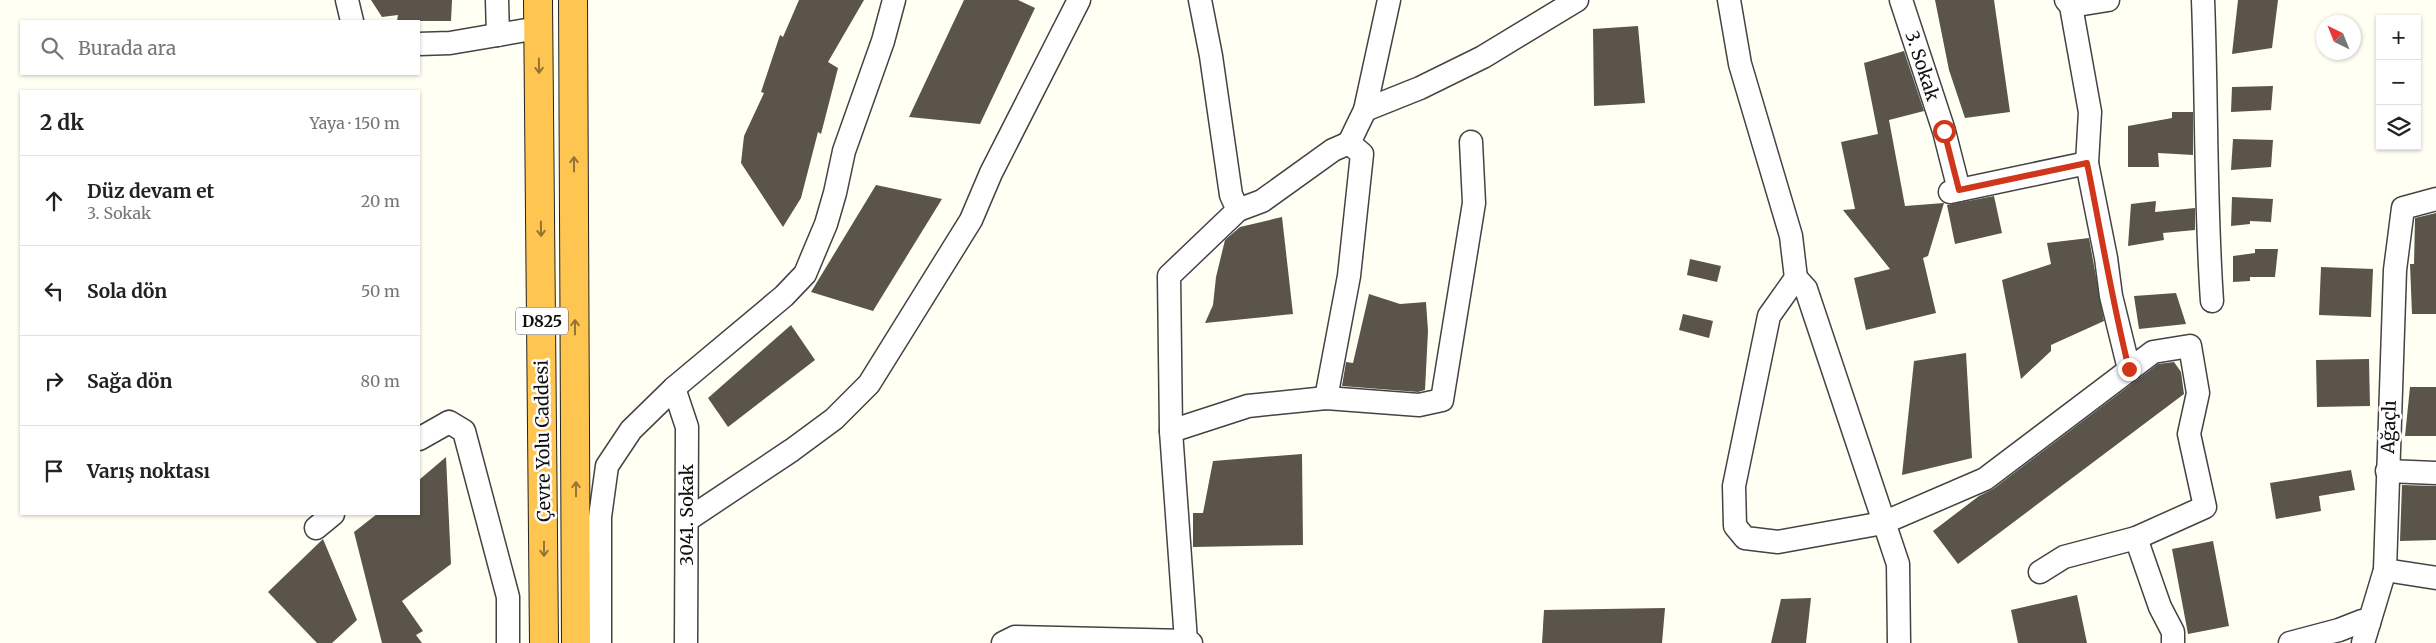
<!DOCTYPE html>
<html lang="tr">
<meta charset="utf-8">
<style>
body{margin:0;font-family:Merriweather,serif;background:#f6f6f6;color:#222}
.controls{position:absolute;right:15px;top:15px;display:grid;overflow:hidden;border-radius:0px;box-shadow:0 1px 4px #0004}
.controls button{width:45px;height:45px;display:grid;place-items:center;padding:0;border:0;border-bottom:1px solid #e0e0e0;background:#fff;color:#222;font:25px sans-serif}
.compass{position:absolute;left:2316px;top:15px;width:45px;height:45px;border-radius:50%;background:#fff;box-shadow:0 1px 4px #0004;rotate:317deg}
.stop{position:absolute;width:15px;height:15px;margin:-11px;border:4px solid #d03619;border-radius:50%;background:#fff}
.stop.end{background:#d03619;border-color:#fff;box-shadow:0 1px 5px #0008}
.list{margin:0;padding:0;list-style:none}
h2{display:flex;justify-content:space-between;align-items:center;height:65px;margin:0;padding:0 20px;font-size:21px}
h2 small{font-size:16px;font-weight:400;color:#767676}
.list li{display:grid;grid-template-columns:32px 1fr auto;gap:15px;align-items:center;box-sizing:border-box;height:90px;padding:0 20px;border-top:1px solid #e0e0e0}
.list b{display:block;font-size:19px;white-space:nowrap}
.list p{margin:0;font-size:16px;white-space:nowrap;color:#767676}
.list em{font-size:16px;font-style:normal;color:#767676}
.icon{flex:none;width:28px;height:28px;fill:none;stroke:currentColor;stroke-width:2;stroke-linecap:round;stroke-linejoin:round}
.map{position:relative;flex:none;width:2436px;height:643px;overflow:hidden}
.search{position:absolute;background:#fff;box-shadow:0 1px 4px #0004;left:20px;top:20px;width:400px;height:55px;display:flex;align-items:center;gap:12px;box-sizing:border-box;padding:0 18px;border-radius:0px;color:#767676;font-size:19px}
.panel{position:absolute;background:#fff;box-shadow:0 1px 4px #0004;left:20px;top:90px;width:400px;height:425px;border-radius:0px}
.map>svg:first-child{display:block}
.building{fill:#5a544b}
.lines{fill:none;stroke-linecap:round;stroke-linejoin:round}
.minor-casing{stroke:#434343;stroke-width:25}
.highway-casing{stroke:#212121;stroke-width:30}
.minor{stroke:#fff;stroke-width:22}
.highway{stroke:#ffc551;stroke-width:28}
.oneway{stroke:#937434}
.route{stroke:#d03619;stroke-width:6}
.labels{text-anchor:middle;stroke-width:5;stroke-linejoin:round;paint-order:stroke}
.shield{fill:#fff;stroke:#585858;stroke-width:1}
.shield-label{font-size:16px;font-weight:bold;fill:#101010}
.street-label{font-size:18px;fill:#101010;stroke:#fff}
</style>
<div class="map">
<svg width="2436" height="643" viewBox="0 0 2436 643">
<rect width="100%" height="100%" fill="#fffff3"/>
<g class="building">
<path d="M 371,0 L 452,0 L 451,21 L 397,21 L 398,15 L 382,17 Z"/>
<path d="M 799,0 L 864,0 L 828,62 L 838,68 L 821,134 L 818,132 L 801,198 L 783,227 L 741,163 L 744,136 L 764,93 L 761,92 L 780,35 L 783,37 Z"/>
<path d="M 964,0 L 1018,0 L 1035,8 L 980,124 L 909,117 Z"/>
<path d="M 1935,0 L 1994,0 L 2010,112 L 1965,118 L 1949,70 Z"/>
<path d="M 2238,0 L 2278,0 L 2272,48 L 2232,54 Z"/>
<path d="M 1638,26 L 1645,103 L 1594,106 L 1593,29 Z"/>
<path d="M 1904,51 L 1924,111 L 1889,120 L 1905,206 L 1944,203 L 1928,256 L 1923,258 L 1936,313 L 1866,330 L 1854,278 L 1890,269 L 1843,210 L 1855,209 L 1841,142 L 1878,134 L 1864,63 Z"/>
<path d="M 2273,86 L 2271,110 L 2231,112 L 2232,87 Z"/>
<path d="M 2172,112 L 2193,112 L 2193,155 L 2158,153 L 2159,167 L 2128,167 L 2128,126 L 2172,118 Z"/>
<path d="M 2233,139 L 2273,140 L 2271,167 L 2231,170 Z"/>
<path d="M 876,185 L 942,199 L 873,311 L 811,292 Z"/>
<path d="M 1994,196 L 2002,233 L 1955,244 L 1947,205 Z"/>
<path d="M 2232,197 L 2273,199 L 2271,222 L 2250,221 L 2250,224 L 2231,226 Z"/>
<path d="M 2156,201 L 2155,212 L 2195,208 L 2195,230 L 2163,233 L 2164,240 L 2128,246 L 2131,204 Z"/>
<path d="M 2436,213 L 2436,314 L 2412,314 L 2410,264 L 2414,264 L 2415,218 Z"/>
<path d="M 1282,217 L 1293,314 L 1205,323 L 1213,305 L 1216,277 L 1225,240 L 1240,227 Z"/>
<path d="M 2089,238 L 2104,321 L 2051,345 L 2051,351 L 2021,379 L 2002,280 L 2051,264 L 2047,243 Z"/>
<path d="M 2255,249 L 2278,249 L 2275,277 L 2250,277 L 2250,281 L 2233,282 L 2233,256 L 2255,253 Z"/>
<path d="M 1690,259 L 1721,266 L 1717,282 L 1687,275 Z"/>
<path d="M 2321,267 L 2373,269 L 2371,317 L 2319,315 Z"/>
<path d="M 2176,293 L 2186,324 L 2139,329 L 2134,296 Z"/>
<path d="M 1369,294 L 1400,304 L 1426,302 L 1428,331 L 1425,390 L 1418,392 L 1342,386 L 1346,362 L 1353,363 Z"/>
<path d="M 1683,314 L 1713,321 L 1709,338 L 1679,330 Z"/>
<path d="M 791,325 L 815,360 L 728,427 L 708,398 Z"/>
<path d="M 1966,353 L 1972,458 L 1902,475 L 1914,361 Z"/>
<path d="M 2369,359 L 2370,406 L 2317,407 L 2316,360 Z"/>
<path d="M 2174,362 L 2181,372 L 2184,394 L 1958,564 L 1933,531 L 1979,496 L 1993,489 L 2158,364 Z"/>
<path d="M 2410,387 L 2436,387 L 2436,436 L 2405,436 Z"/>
<path d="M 1302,454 L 1303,545 L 1193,547 L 1193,513 L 1203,513 L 1213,461 Z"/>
<path d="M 446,457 L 451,564 L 402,601 L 423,631 L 416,635 L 422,643 L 382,643 L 354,532 L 377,514 L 419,514 L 419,480 Z"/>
<path d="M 2351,470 L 2355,490 L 2319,496 L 2321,511 L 2276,519 L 2270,483 Z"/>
<path d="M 2402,485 L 2436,486 L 2436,540 L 2400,541 Z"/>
<path d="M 323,539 L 357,620 L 332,643 L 317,643 L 268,592 Z"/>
<path d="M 2213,541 L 2229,626 L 2188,634 L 2172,549 Z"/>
<path d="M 2077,595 L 2087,643 L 2018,643 L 2011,610 Z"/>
<path d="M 1811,598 L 1806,643 L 1771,643 L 1781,599 Z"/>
<path d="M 1665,608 L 1662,643 L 1542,643 L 1544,610 Z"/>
</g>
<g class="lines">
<g class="minor-casing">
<g id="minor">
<path d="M 347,0 L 352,21"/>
<path d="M 497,0 L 498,35"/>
<path d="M 1200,0 L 1211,56 L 1231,195 L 1238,210"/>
<path d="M 1729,0 L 1740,64 L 1791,236 L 1796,278 L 1806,289 L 1898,564 L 1899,643"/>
<path d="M 1901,0 L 1944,131 L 1959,190"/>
<path d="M 2066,0 L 2071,6 L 2090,112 L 2087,163 L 2106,258 L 2111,296 L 2129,369"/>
<path d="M 2203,0 C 2207,100 2205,201 2212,301"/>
<path d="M 2071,6 L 2108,0"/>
<path d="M 419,44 L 450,43 L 538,28"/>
<path d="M 1365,110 L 1420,88 L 1483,57 L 1577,0"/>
<path d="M 1950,192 L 2087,163"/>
<path d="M 1796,278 L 1769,316 L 1734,486 L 1735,526 L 1745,538 L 1778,542 L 1883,523 L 1985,479 L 2153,352 L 2190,346 L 2198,393 L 2189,434 L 2205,507 L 2136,538 L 2064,557 L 2040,572"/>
<path d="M 674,388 L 687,427 L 686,643"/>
<path d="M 1326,398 L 1349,276 L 1362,154 L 1349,143 L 1365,110 L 1389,0"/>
<path d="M 1171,431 L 1248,406 L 1326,398 L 1419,405 L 1442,400 L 1474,203 L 1471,142"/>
<path d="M 419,439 L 449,422 L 464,431 L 508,597 L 508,643"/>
<path d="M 2387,471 L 2436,473"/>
<path d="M 687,520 L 792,450 L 834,419 L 869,384 L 971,220 L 991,173 L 1079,0"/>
<path d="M 316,528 L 333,514"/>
<path d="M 2136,538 L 2160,607 L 2173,632 L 2173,643"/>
<path d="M 2385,570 L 2436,578"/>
<path d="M 1186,641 L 1171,431 L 1169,276 L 1238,210 L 1262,201 L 1333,150 L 1349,143"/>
<path d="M 600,643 L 600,517 L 607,466 L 631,430 L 674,388 L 784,296 L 805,274 L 826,224 L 835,193 L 844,151 L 883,41 L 894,0"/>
<path d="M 1003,643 L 1015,637 L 1186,641 L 1191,643"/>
<path d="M 2290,643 L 2339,630 L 2362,621 L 2369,623"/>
<path d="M 2363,643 L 2385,570 L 2395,270 L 2403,208 L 2436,199"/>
</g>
</g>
<g class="highway-casing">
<g id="highway">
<path d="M 538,0 L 544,643"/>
<path d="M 573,0 L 576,643"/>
</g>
</g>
<use href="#minor" class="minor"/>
<use href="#highway" class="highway"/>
</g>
<defs><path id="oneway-shaft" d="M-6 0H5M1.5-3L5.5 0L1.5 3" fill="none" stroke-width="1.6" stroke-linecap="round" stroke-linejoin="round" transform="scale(1.25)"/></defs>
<g class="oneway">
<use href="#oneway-shaft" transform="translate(539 66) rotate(89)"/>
<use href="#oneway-shaft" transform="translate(574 164) rotate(-90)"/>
<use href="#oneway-shaft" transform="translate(541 229) rotate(89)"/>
<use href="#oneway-shaft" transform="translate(575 327) rotate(-90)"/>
<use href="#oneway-shaft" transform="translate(576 489) rotate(-90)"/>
<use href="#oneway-shaft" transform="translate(544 549) rotate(90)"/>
</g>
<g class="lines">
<path class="route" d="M 1944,131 L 1959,190 L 2087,163 C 2101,232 2112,301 2129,369"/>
</g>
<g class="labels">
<rect class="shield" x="516" y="307.5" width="52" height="27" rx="4"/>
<g class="shield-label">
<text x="542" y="327">D825</text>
</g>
<g class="street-label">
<text transform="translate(1922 66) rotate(72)" y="6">3. Sokak</text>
<text transform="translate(2389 427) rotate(-88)" y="6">Ağaçlı</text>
<text transform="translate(543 441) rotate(-91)" y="6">Çevre Yolu Caddesi</text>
<text transform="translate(687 515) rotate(-90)" y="6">3041. Sokak</text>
</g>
</g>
</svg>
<div class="controls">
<button>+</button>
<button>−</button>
<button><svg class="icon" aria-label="layers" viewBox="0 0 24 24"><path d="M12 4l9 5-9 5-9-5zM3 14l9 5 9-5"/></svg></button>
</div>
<svg class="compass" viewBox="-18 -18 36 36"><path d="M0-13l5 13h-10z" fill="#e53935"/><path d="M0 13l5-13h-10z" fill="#767676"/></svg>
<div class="stop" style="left:1944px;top:131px"></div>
<div class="stop end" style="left:2129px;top:369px"></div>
<div class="search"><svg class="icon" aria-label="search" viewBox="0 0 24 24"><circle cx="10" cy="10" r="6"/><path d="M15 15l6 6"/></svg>Burada ara</div>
<section class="panel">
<h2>2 dk<small>Yaya · 150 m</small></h2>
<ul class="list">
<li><svg class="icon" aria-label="ahead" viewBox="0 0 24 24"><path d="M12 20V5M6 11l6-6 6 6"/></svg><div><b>Düz devam et</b><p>3. Sokak</p></div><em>20 m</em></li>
<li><svg class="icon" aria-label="left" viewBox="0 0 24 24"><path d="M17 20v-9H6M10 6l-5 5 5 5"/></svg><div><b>Sola dön</b></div><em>50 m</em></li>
<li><svg class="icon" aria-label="right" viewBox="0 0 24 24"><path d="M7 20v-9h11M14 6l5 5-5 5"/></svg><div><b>Sağa dön</b></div><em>80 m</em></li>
<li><svg class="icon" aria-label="arrive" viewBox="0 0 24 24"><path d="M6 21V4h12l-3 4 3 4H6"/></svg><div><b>Varış noktası</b></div></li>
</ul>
</section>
</div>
